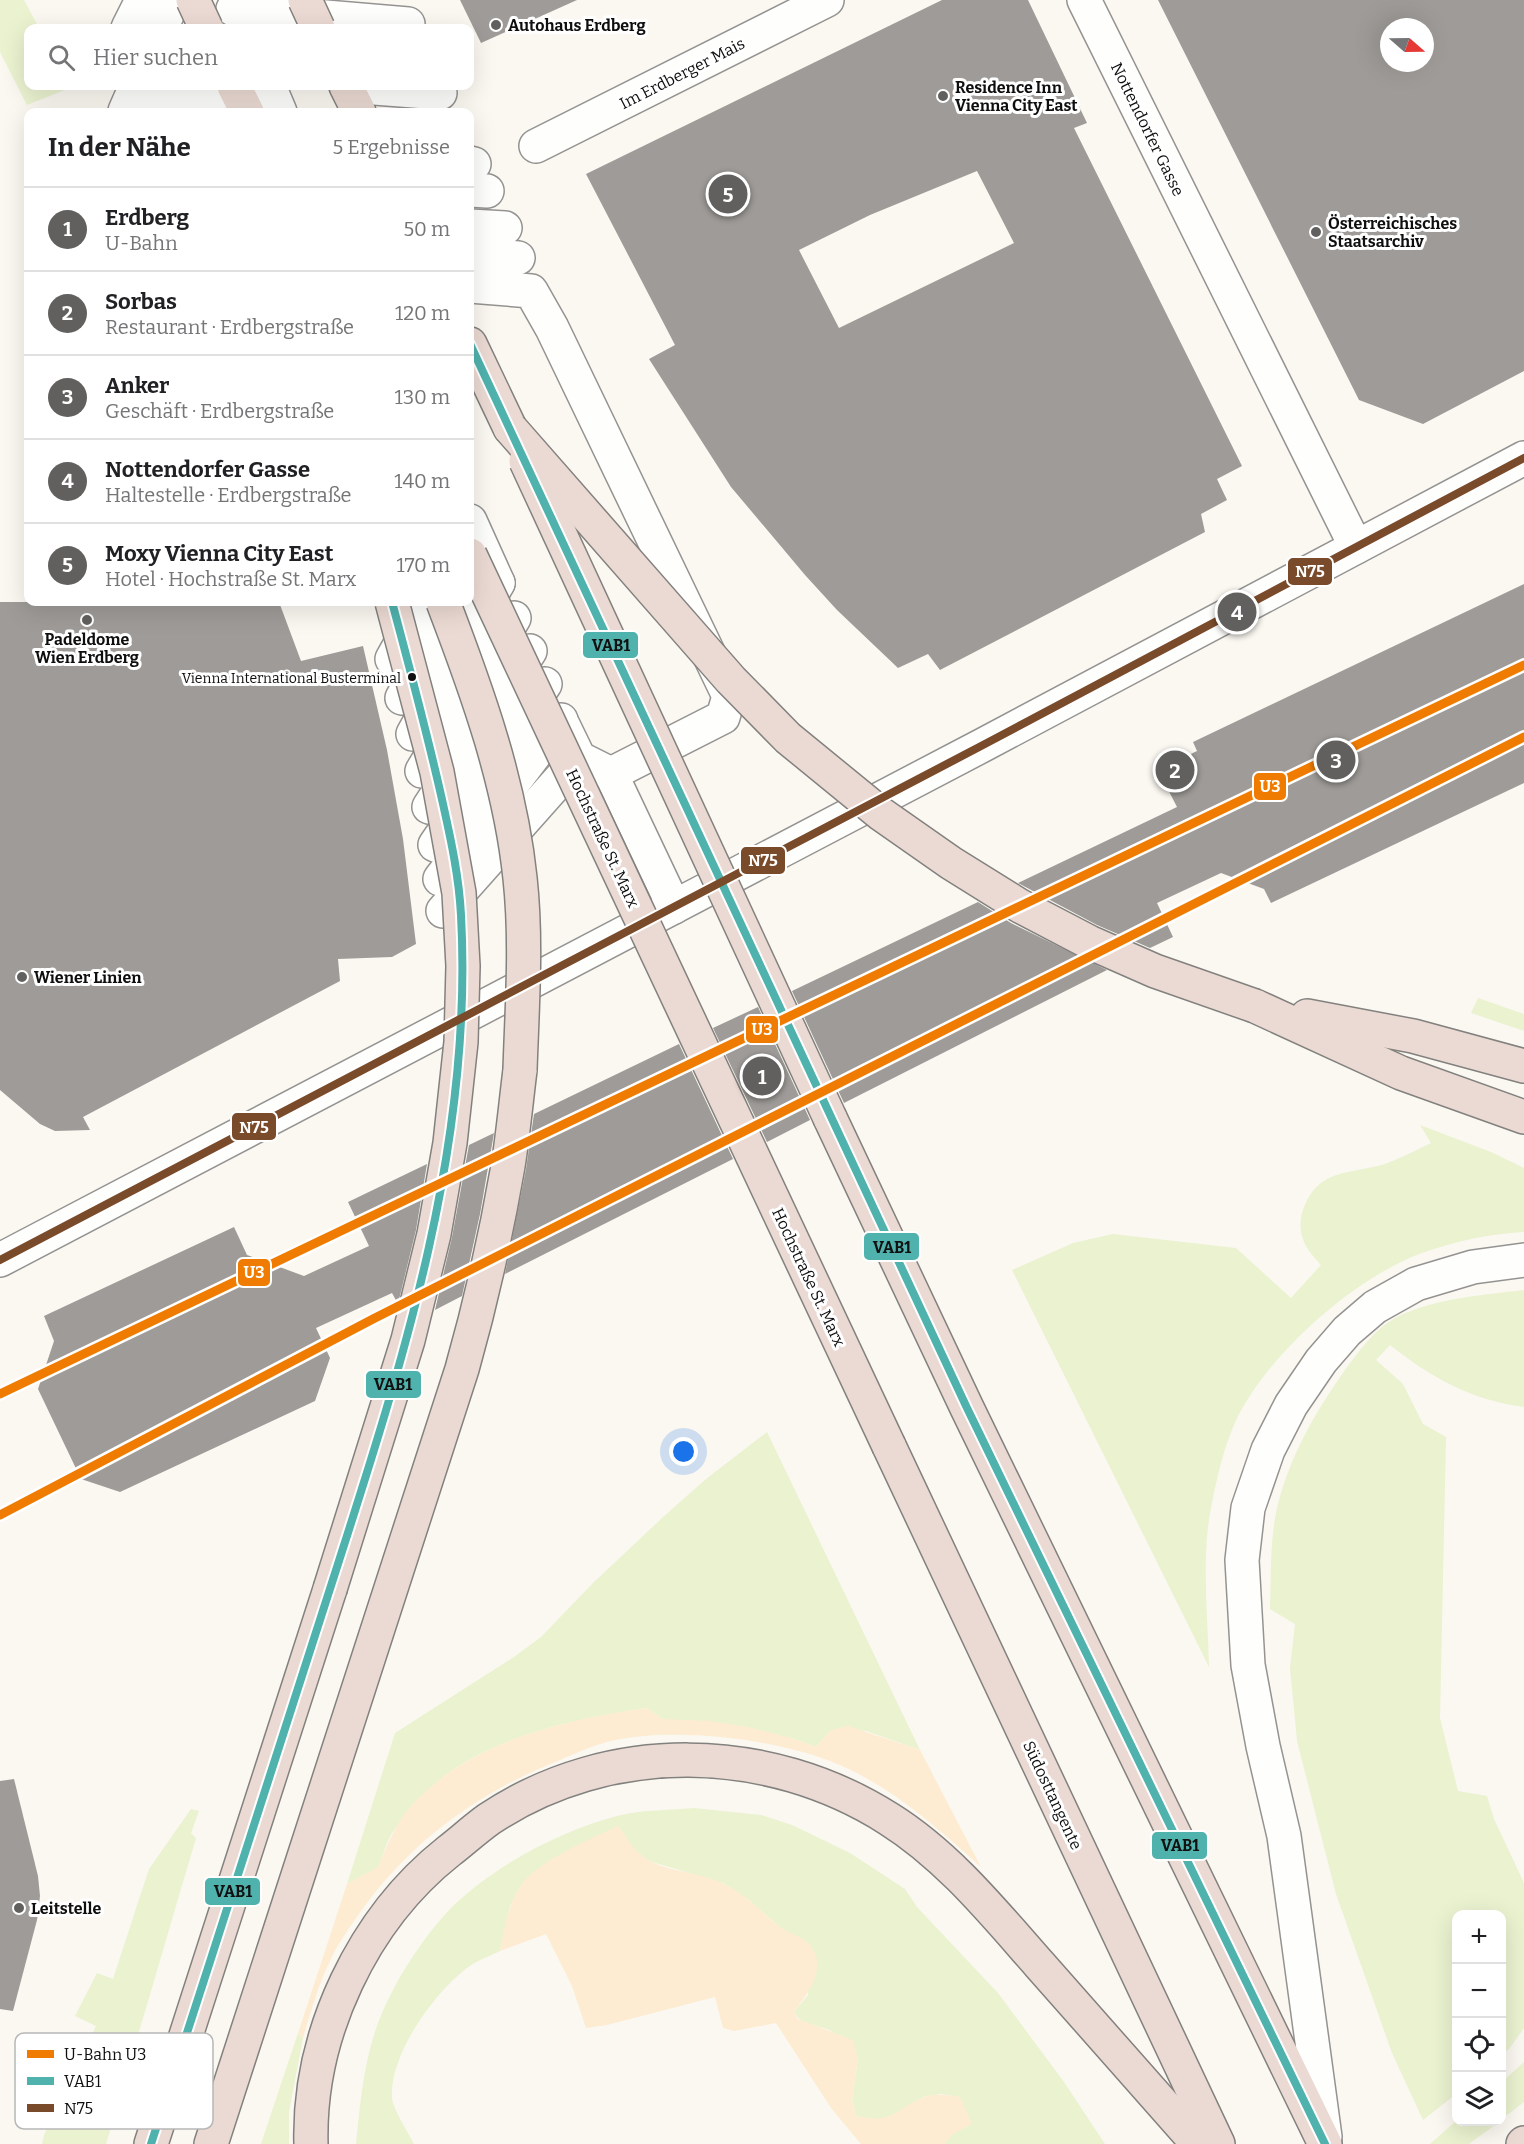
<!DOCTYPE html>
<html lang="de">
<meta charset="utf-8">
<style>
body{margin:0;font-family:Bitter,serif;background:#f2f2f2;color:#202124}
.controls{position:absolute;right:18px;bottom:18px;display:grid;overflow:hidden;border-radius:12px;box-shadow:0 6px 24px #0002}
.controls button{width:54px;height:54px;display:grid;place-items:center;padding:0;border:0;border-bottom:2px solid #e0e0e0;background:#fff;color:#202124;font:30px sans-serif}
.compass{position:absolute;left:1380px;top:18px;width:54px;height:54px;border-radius:50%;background:#fff;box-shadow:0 6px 24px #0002;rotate:110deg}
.you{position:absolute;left:684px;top:1452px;width:21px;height:21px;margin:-15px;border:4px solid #fff;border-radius:50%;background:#1a73e8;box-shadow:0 0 0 9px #1a73e833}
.badge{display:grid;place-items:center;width:39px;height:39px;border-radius:50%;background:#61605e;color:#fff;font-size:20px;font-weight:700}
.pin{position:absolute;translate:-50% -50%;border:3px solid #fff;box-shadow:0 2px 6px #0006}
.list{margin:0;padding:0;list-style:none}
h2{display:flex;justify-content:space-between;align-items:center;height:78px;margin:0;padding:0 24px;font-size:26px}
h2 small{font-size:20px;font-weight:400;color:#757577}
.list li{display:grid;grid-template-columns:39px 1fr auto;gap:18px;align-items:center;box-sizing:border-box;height:84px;padding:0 24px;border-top:2px solid #e0e0e0}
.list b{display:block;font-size:22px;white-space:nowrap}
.list p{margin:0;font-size:20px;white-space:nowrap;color:#757577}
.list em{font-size:20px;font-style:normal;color:#757577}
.icon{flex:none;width:33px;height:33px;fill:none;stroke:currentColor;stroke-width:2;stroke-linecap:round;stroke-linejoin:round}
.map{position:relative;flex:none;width:1524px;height:2144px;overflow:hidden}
.search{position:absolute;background:#fff;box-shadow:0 6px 24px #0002;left:24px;top:24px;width:450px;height:66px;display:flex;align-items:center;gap:15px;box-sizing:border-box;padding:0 21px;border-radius:12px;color:#757577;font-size:22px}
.panel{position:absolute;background:#fff;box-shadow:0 6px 24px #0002;left:24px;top:108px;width:450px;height:498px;border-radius:12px}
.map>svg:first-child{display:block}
.green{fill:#eaf2d0}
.sand{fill:#fdecd1}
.building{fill:#9e9b98;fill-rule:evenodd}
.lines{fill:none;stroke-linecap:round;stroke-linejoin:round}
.minor-casing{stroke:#959391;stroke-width:36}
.highway-casing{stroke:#82817e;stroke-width:36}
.minor{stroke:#fefefd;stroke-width:33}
.highway{stroke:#ebdad3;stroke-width:33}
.highway-bridge-casing{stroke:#82817e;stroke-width:36;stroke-linecap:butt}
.highway-bridge{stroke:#ebdad3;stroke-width:33}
.bus-1-casing{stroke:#fff;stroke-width:12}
.bus-2-casing{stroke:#fff;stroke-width:12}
.bus-1{stroke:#50b2ad;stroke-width:8}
.bus-2{stroke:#7a4b2a;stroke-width:8}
.metro-1-casing{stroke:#fff;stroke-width:14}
.metro-1{stroke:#ef7c00;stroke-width:9}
.poi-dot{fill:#61605e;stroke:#fff;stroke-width:2}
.bus-dot{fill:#0e0e0e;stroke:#fff;stroke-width:2}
.labels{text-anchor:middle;stroke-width:6;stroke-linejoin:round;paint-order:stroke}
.bus-label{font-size:14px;fill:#0e0e0e;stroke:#fff;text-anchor:end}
.poi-label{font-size:16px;font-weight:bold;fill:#0e0e0e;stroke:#fff;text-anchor:start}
.street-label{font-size:16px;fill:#0e0e0e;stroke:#fff}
.key{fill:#fff;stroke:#b7b7b7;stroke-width:1.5}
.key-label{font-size:16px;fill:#0e0e0e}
.line-badge{stroke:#fff;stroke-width:2}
.badge-label{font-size:16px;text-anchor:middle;font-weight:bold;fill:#fff}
.pale-badge-label{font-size:16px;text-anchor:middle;font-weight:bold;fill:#111}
</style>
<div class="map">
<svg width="1524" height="2144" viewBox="0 0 1524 2144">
<rect width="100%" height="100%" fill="#fbf8f2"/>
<g class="green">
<path d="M 0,0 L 24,0 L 39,28 L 28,28 L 28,86 L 69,86 L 70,88 L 27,105 L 0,52 Z"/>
<path d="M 1478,998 L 1524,1014 L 1524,1031 L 1471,1013 Z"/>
<path d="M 1420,1125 L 1491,1152 L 1524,1168 L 1524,1232 C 1489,1234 1456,1241 1422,1253 C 1354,1278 1271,1352 1238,1416 C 1224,1445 1217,1477 1211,1508 C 1201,1559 1208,1615 1209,1667 L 1012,1270 L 1073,1243 L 1113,1234 L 1236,1248 L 1291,1298 L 1321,1265 C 1314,1257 1306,1249 1303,1239 C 1295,1218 1308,1189 1327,1179 C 1344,1170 1366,1170 1385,1164 C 1401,1158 1416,1150 1431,1143 Z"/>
<path d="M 1524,1290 L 1524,1407 C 1471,1400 1432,1378 1390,1345 L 1376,1360 L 1403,1384 L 1423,1424 L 1446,1437 L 1440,1718 L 1458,1791 L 1487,1796 L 1494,1819 L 1524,1883 L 1524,2028 L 1509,2049 L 1502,2055 L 1502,1914 L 1456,1914 L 1456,2094 L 1423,2120 L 1392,2053 L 1336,1894 L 1297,1741 L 1290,1668 L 1295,1624 L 1270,1609 C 1271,1577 1270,1545 1276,1513 C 1287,1461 1314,1414 1345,1370 C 1360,1350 1376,1327 1399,1316 C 1437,1298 1483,1295 1524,1290 Z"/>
<path d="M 767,1432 L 920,1750 L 866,1731 L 831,1730 L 816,1747 L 791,1738 L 662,1719 L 647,1708 C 578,1718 492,1736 437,1782 C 425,1792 404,1816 394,1830 C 387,1840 383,1856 378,1868 L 347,1884 L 395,1733 L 514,1657 L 541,1637 L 593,1583 L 662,1518 L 706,1479 Z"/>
<path d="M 694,1808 L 761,1815 L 792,1825 L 850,1853 L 905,1889 L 917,1907 L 998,1993 L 1064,2082 L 1105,2144 L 944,2144 L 953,2134 L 960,2097 L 941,2094 L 923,2097 L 898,2113 L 878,2120 L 856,2116 L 852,2100 L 858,2058 C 851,2050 841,2036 831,2031 C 818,2024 802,2027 794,2012 L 808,1995 L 808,1943 L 781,1928 L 749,1900 L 725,1884 L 649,1861 L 635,1851 L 618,1826 L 523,1883 L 510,1906 L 500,1951 C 490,1956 476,1961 467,1968 C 434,1993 389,2055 392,2098 C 393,2109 408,2132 414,2144 L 356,2144 C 360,2106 363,2068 375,2032 C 389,1989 422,1937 454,1905 C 497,1864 564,1829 621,1815 C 644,1810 670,1810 694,1808 Z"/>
<path d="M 191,1809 L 199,1811 L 191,1833 L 196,1838 L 106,2144 L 42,2144 L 44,2135 L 96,2026 L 75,2016 L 97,1973 L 113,1979 L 149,1869 Z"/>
<path d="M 298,2033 L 303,2038 L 289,2112 L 289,2144 L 261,2144 Z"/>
<path d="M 1524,2062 L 1524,2102 L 1502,2119 L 1502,2082 Z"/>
<path d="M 1456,2121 L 1456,2122 L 1499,2122 L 1469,2144 L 1430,2144 Z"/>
</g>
<g class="sand">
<path d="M 647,1708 L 662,1719 L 710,1721 L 748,1727 L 791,1738 L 816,1747 L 831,1730 L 848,1726 L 920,1750 L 981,1867 C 935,1826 888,1783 830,1761 C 768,1738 675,1727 611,1741 C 594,1745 576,1753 560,1760 C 479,1792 412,1840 361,1911 C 350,1927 338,1943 330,1961 C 318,1985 311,2012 303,2038 L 298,2033 L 347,1884 L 378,1867 C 387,1846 395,1824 410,1807 C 469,1741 564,1720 647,1708 Z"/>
<path d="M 618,1826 C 628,1838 634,1852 648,1860 C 671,1873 702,1872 726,1885 C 747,1895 762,1913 780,1927 C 788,1933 801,1936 808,1943 C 830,1965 808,1994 794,2012 L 798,2019 L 853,2040 L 858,2058 L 852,2100 L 856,2116 C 895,2124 892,2111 922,2098 C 934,2093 947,2095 960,2097 L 972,2124 L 953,2134 L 944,2144 L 861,2144 L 831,2108 L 776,2023 L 734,2031 L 723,2028 L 715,1997 L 607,2025 L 586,2028 L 572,1986 L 546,1934 L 500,1951 C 504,1928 508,1904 522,1884 C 539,1860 591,1839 618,1826 Z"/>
</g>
<g class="building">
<path d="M 460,0 L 577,0 L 481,43 Z"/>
<path d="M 942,0 L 1028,0 L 1087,123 L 1074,128 L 1242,466 L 1217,479 L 1227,500 L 1201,514 L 1205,532 L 940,670 L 928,654 L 898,668 L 837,610 L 805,575 L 731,487 L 649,359 L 675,345 L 586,174 ZM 977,171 L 1014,243 L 839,328 L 799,250 L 870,215 Z"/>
<path d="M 1158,0 L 1524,0 L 1524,371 L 1423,424 L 1359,400 ZM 1389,27 L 1425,27 L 1425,63 L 1389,63 Z"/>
<path d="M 1524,584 L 1524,783 L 1271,903 L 1264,889 L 1221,873 L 1157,903 L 1173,937 L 1150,948 L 1097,925 L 1018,883 L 1177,807 L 1158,770 L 1197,751 L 1193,742 Z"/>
<path d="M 0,602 L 279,602 L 301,661 L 363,646 L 387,750 L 403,839 L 416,944 L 392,957 L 338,959 L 340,981 L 83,1117 L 90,1130 L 55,1131 L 40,1124 L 0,1090 Z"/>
<path d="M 978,902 L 1011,923 L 1107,970 L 844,1103 L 792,991 Z"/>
<path d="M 758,1007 L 810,1120 L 767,1142 L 713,1028 Z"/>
<path d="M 679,1044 L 733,1159 L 505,1274 L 526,1169 L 534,1114 Z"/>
<path d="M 494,1133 L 480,1214 L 462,1296 L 435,1310 L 452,1237 L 469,1145 Z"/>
<path d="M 427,1164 L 416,1230 L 398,1304 L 392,1293 L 316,1328 L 330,1358 L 315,1401 L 120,1492 L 81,1479 L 38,1389 L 54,1341 L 44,1316 L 234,1227 L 247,1255 L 304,1276 L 369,1246 L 348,1202 Z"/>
<path d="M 14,1779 L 38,1876 L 40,1896 L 37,1920 L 13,2011 L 0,2009 L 0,1781 Z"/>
</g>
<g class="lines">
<g class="minor-casing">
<g id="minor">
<path d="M 1084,0 L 1356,547"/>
<path d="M 233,9 L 408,24"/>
<path d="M 128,28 L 142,0"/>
<path d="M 161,28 L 174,0"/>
<path d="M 269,86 L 280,112"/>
<path d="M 348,86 L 440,93"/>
<path d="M 125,111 L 136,86"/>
<path d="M 156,112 L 168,86"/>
<path d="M 186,112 L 198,86"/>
<path d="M 220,112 L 233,86"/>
<path d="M 251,112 L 263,86"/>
<path d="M 536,146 L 827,0"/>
<path d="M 470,163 L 474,164"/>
<path d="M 470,190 L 487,191"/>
<path d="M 470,226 L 505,228"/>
<path d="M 470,254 L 518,258"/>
<path d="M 470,286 L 531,291 L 552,328 L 729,696 L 723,717 L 611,774"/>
<path d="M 470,521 L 498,583"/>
<path d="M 392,659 L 424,602"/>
<path d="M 402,698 L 454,602"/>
<path d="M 563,725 L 579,758 L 611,774 L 674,907"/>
<path d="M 413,734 L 498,583"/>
<path d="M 422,771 L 514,618"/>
<path d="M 429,807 L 530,651"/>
<path d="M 435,845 L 545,684"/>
<path d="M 440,879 L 561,720"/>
<path d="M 443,911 L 579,758"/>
<path d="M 0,1260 L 983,745 L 1524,458"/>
<path d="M 1325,2137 L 1284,1836 L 1263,1746 L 1248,1665 L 1242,1560 L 1248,1508 L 1268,1450 L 1291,1405 L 1321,1361 L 1347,1331 L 1375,1307 L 1416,1284 L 1473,1267 L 1524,1260"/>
</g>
</g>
<g class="highway-casing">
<g id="highway">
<path d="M 234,86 L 247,112"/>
<path d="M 346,86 L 359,112"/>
<path d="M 470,344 L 510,428"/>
<path d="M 1255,1006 L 1401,1073 L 1524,1117"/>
<path d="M 1307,1016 L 1413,1036 L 1524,1066"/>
<path d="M 830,1118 L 967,1408 L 1325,2144"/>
<path d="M 889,1446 L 1218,2144"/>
<path d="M 151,2144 L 330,1589"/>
<path d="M 211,2144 L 462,1369 C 481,1302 496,1235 508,1166 C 513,1135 516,1102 520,1070"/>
<path d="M 311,2144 C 308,2034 363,1919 449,1851 C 462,1841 475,1829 489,1819 C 609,1739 768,1742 889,1819 C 948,1856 994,1913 1039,1964 C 1092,2024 1145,2084 1198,2144"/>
<path d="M 1523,2144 L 1524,2143"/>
</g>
</g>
<use href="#minor" class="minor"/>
<use href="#highway" class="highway"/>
<g class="highway-bridge-casing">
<g id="highway-bridge">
<path d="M 193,0 L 206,28"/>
<path d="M 305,0 L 318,28"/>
<path d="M 510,428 L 731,680 L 788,738 L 881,814 L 951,863 L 1020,906 L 1089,942 L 1155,971 L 1255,1006"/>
<path d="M 526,461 L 830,1118"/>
<path d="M 470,555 L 889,1446"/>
<path d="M 443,602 C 477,691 510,782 520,878 C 527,942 522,1007 520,1070"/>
<path d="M 330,1589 L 408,1340 L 434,1234 L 450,1143 L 461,1042 L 463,966 L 459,893 L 437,772 L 392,602"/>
</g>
</g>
<use href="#highway-bridge" class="highway-bridge"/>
<g class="bus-1-casing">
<g id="bus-1">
<path d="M 470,344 L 967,1408 L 1325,2144"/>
<path d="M 151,2144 C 210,1961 270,1778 328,1595 C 399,1374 474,1150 461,915 C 459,877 451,840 443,804 C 428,736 410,669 392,602"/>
</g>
</g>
<g class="bus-2-casing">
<path id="bus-2" d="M 0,1260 L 983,745 L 1524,458"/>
</g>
<use href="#bus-1" class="bus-1"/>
<use href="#bus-2" class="bus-2"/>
<g class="metro-1-casing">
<g id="metro-1">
<path d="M 0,1394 L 1524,665"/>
<path d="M 0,1515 L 373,1319 L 1524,737"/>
</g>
</g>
<use href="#metro-1" class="metro-1"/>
</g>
<g class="poi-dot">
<circle cx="496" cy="25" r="6"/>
<circle cx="943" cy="96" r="6"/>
<circle cx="1316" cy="232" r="6"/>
<circle cx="87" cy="620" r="6"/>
<circle cx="22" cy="977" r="6"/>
<circle cx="19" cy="1908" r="6"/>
</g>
<circle class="bus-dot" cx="412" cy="677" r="5"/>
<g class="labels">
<g class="bus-label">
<text x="401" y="683">Vienna International Busterminal</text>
</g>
<g class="poi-label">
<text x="508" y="31">Autohaus Erdberg</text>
<text x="955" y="93">Residence Inn<tspan x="955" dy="18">Vienna City East</tspan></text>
<text x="1328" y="229">Österreichisches<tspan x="1328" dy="18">Staatsarchiv</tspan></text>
<text x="87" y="645" text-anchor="middle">Padeldome<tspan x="87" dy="18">Wien Erdberg</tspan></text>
<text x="34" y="983">Wiener Linien</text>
<text x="31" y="1914">Leitstelle</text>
</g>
<g class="street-label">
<text transform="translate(682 73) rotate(-27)" y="6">Im Erdberger Mais</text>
<text transform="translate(1148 129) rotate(64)" y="6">Nottendorfer Gasse</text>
<text transform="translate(603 838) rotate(65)" y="6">Hochstraße St. Marx</text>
<text transform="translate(809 1277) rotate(65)" y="6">Hochstraße St. Marx</text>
<text transform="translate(1053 1795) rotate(65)" y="6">Südosttangente</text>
</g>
</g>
<rect x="15" y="2033" width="198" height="96" rx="9" class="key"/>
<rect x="27" y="2050" width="27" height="8" fill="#ef7c00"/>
<rect x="27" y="2077" width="27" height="8" fill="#50b2ad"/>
<rect x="27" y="2104" width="27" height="8" fill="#7a4b2a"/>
<g class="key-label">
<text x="64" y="2060">U-Bahn U3</text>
<text x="64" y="2087">VAB1</text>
<text x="64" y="2114">N75</text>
</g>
<g class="line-badge">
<rect x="1287" y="557" width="46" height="29" rx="6" fill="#7a4b2a"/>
<rect x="582" y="631" width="57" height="28" rx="6" fill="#50b2ad"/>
<rect x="1253" y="772" width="34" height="29" rx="6" fill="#ef7c00"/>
<rect x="740" y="846" width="46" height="29" rx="6" fill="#7a4b2a"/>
<rect x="745" y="1015" width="34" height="29" rx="6" fill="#ef7c00"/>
<rect x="231" y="1112" width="46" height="29" rx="6" fill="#7a4b2a"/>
<rect x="863" y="1232" width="57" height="29" rx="6" fill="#50b2ad"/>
<rect x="237" y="1258" width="34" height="29" rx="6" fill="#ef7c00"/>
<rect x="365" y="1370" width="57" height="29" rx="6" fill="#50b2ad"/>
<rect x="1151" y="1831" width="57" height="29" rx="6" fill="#50b2ad"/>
<rect x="204" y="1877" width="57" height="29" rx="6" fill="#50b2ad"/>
</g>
<g class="badge-label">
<text x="1310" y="577">N75</text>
<text x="1270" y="792">U3</text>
<text x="763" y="866">N75</text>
<text x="762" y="1035">U3</text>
<text x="254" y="1133">N75</text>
<text x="254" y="1278">U3</text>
</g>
<g class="pale-badge-label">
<text x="611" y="651">VAB1</text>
<text x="892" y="1253">VAB1</text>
<text x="393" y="1390">VAB1</text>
<text x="1180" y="1851">VAB1</text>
<text x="233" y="1897">VAB1</text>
</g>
</svg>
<div class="controls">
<button>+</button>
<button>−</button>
<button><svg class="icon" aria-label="locate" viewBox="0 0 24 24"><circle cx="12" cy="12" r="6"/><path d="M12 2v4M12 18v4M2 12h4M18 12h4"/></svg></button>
<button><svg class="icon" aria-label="layers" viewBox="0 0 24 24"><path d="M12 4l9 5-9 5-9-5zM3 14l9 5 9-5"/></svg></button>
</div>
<svg class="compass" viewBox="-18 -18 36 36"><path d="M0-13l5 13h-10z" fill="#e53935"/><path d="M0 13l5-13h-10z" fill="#757577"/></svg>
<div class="you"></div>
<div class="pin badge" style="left:762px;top:1076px">1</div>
<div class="pin badge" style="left:1175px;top:770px">2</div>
<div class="pin badge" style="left:1336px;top:760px">3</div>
<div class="pin badge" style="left:1237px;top:612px">4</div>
<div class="pin badge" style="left:728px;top:194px">5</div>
<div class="search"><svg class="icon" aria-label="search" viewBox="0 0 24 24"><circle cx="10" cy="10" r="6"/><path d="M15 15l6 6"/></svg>Hier suchen</div>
<section class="panel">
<h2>In der Nähe<small>5 Ergebnisse</small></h2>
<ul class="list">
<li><span class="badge">1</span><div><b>Erdberg</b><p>U-Bahn</p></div><em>50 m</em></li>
<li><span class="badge">2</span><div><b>Sorbas</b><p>Restaurant · Erdbergstraße</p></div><em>120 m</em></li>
<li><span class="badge">3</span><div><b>Anker</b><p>Geschäft · Erdbergstraße</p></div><em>130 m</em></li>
<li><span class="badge">4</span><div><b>Nottendorfer Gasse</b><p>Haltestelle · Erdbergstraße</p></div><em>140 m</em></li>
<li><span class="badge">5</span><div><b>Moxy Vienna City East</b><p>Hotel · Hochstraße St. Marx</p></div><em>170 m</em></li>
</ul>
</section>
</div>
